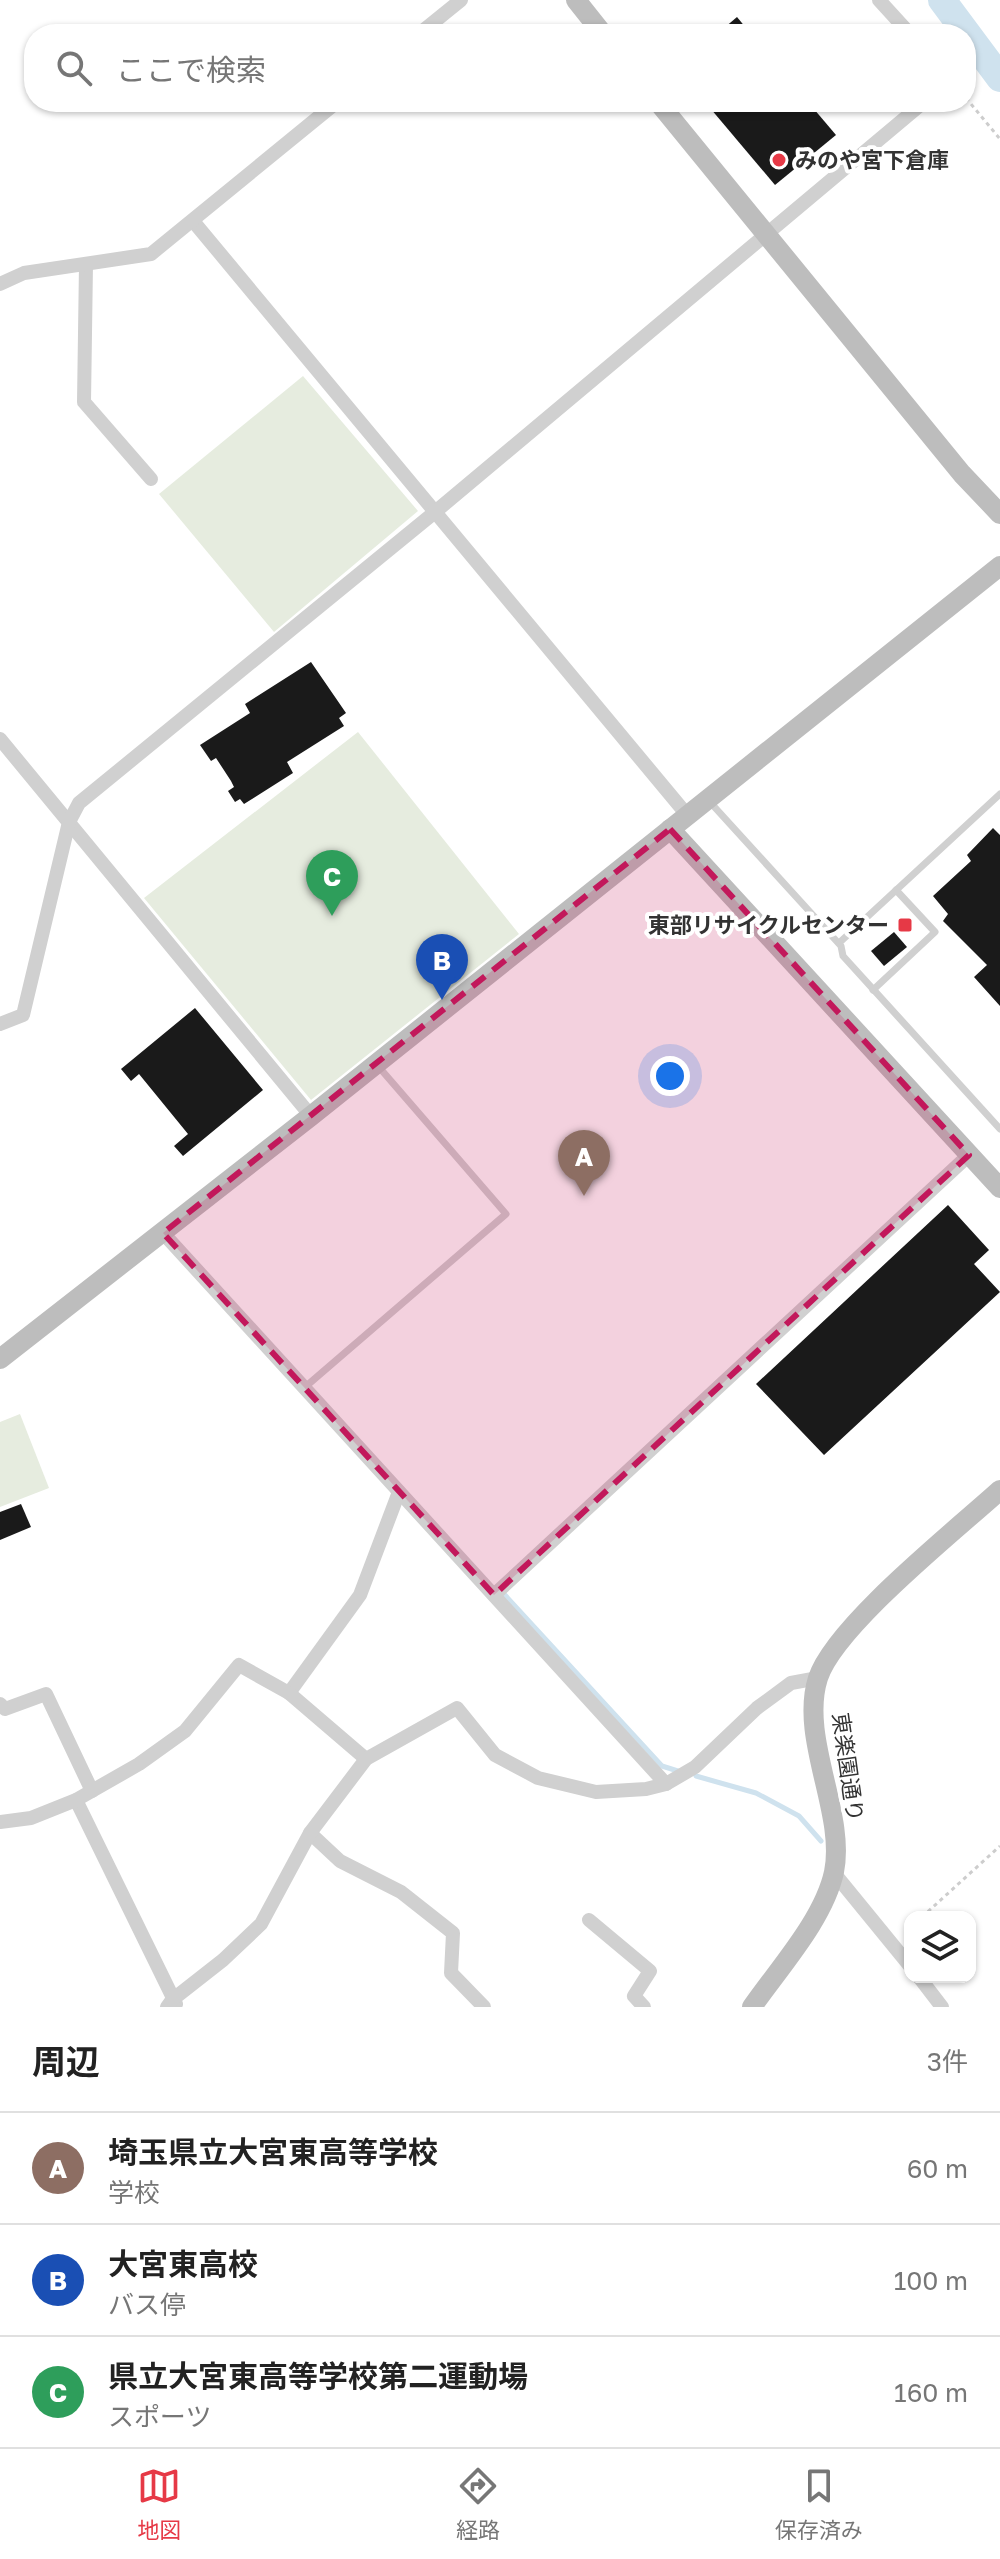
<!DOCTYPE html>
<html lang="ja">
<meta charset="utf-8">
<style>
body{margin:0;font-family:"Golos Text","Noto Sans JP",sans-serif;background:#f6f6f6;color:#222}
.controls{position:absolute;right:24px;bottom:24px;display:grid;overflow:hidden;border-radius:16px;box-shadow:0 2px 6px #0004}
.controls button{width:72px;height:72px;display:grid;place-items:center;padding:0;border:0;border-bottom:2px solid #e0e0e0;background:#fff;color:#222;font:40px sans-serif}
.you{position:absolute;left:670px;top:1076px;width:28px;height:28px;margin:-20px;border:6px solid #fff;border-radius:50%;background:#1a73e8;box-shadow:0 0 0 12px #1a73e833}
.badge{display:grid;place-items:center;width:52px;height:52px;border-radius:50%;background:#e63946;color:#fff;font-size:26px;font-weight:700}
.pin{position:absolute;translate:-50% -66px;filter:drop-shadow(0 2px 4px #0008)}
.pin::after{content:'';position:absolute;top:42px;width:28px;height:24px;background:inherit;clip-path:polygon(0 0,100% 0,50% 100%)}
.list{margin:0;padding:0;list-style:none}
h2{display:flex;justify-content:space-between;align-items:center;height:104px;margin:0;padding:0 32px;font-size:34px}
h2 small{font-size:26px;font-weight:400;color:#767676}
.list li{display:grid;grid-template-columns:52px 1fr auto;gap:24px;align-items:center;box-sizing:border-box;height:112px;padding:0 32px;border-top:2px solid #e0e0e0}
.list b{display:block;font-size:30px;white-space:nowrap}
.list p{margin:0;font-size:26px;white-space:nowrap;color:#767676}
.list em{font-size:26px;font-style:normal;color:#767676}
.icon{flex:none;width:44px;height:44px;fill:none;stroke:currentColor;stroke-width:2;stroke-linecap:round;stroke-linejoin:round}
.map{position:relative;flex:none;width:1000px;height:2007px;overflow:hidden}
.search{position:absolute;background:#fff;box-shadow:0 2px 6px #0004;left:24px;right:24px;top:24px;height:88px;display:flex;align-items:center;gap:20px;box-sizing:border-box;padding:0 28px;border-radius:32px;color:#767676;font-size:30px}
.sheet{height:440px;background:#fff}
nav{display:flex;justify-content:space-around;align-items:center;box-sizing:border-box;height:112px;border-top:2px solid #e0e0e0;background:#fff;font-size:22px;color:#767676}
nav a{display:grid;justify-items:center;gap:4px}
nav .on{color:#e63946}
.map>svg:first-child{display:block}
.green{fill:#e6ecdf}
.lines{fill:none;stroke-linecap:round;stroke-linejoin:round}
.stream{stroke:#cfe2ee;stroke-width:5}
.river{stroke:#cfe2ee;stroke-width:28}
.building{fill:#1a1a1a}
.path{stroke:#cdcdcd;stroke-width:3;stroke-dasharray:4 4;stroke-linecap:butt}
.lane{stroke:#d0d0d0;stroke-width:7}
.street{stroke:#d0d0d0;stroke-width:14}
.secondary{stroke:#bdbdbd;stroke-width:20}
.marked{fill:#c2185b;fill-opacity:0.2;stroke:#c2185b;stroke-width:6;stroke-dasharray:16 10;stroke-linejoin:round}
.poi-dot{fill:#e63946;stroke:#fff;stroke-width:3}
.labels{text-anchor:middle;stroke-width:8;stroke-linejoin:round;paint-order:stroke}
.poi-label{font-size:22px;font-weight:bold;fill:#333;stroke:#fff;text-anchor:start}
.street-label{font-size:22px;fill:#333;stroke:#fff}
</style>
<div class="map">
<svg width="1000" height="2007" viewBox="0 0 1000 2007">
<rect width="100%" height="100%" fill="#fff"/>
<g class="green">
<path d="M 303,376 L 418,511 L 274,632 L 159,494 Z"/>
<path d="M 358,732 L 519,934 L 311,1100 L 144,898 Z"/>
<path d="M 20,1414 L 49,1488 L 0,1507 L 0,1422 Z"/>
</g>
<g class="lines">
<g class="stream">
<path d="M 504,1594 L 662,1766 L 681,1772"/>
<path d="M 696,1776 L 756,1793 L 799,1816 L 821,1841"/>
</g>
<path class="river" d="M 942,0 L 1000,78"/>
</g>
<g class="building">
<path d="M 737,17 L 751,34 L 717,34 Z"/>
<path d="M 705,102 L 808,102 L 836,135 L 775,185 Z"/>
<path d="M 311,662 L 346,713 L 339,718 L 344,726 L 287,762 L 293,773 L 244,804 L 240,799 L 235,802 L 228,791 L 234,787 L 231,781 L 216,758 L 211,761 L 200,745 L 250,713 L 245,704 Z"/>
<path d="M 993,828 L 1000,835 L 1000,1006 L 974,977 L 987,965 L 943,921 L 948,914 L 933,896 L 971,861 L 967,855 Z"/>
<path d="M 894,932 L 907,947 L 884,966 L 871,951 Z"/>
<path d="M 195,1008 L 263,1090 L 183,1156 L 174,1146 L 188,1134 L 139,1074 L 131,1081 L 121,1069 Z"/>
<path d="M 948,1205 L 989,1250 L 974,1264 L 1000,1292 L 824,1455 L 756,1384 Z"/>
<path d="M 21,1504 L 31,1527 L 0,1540 L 0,1512 Z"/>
</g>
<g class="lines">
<g class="path">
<path d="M 966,98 L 1000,139"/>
<path d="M 922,1917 L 1000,1846"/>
</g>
<g class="lane">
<path d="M 709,801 L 841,946 L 843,956 L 1000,1129"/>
<path d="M 839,943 L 1000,794"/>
<path d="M 873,990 L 935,932 L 896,890"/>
<path d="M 304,1388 L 506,1214 L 378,1066"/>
</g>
<g class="street">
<path d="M 879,0 L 910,34"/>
<path d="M 419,34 L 461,0"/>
<path d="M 193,221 L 688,816"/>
<path d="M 86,264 L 84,402 L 151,479"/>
<path d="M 0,284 L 24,273 L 151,254 L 337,102"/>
<path d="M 0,739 L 311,1116"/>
<path d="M 0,1024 L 23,1015 L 69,822 L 79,803 L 435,512 L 924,102"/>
<path d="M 163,1233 L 666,1784"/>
<path d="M 494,1595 L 969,1155"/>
<path d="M 289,1693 L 360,1595 L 399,1492"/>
<path d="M 0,1704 L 5,1709 L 46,1694 L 92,1791"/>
<path d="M 76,1800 L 176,2004"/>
<path d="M 0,1822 L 31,1818 L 76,1800 L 139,1764 L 185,1731 L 239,1665 L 289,1693 L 366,1759"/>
<path d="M 310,1833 L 340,1861 L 401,1892 L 453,1933 L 451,1973 L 484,2007"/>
<path d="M 834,1873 L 910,1966"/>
<path d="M 589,1920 L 650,1971 L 634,1996 L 644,2007"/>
<path d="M 919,1977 L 942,2007"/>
<path d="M 167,2007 L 172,2000 L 223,1960 L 261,1924 L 310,1833 L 366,1759 L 457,1708 L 495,1755 L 538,1778 L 596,1792 L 646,1789 L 666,1784 L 695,1767 L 757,1708 L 791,1683 L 818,1678"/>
</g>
<g class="secondary">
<path d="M 576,0 L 603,34"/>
<path d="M 658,102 L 962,474 L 1000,514"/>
<path d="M 670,829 L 1000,1188"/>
<path d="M 0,1359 L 311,1116 L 1000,566"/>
<path d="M 752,2007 C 779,1968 824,1919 834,1872 C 846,1813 799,1738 818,1678 C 835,1626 956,1530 1000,1490"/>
</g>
</g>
<path class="marked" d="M 670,829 L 969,1155 L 494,1595 L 163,1233 Z"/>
<g class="poi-dot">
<circle cx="779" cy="160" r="8"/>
<rect x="897" y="917" width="16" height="16" rx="4"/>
</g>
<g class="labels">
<g class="poi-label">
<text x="795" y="168">みのや宮下倉庫</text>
<text x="889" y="933" text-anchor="end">東部リサイクルセンター</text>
</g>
<g class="street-label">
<text transform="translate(848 1767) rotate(82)" y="8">東楽園通り</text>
</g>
</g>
</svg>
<div class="controls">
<button><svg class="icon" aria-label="layers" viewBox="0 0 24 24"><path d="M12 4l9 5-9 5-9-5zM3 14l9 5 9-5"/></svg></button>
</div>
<div class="you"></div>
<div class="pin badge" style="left:584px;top:1196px;background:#8d6e63">A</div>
<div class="pin badge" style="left:442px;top:1000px;background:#1a4fb4">B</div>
<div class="pin badge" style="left:332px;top:916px;background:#2e9e5b">C</div>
<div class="search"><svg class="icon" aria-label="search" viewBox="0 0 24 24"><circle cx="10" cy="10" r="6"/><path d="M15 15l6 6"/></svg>ここで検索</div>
</div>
<section class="sheet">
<h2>周辺<small>3件</small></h2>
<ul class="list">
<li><span class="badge" style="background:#8d6e63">A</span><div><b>埼玉県立大宮東高等学校</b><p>学校</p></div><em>60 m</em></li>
<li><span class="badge" style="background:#1a4fb4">B</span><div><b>大宮東高校</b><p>バス停</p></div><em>100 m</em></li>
<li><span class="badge" style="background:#2e9e5b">C</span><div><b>県立大宮東高等学校第二運動場</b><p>スポーツ</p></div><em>160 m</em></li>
</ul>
</section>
<nav>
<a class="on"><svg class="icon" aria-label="map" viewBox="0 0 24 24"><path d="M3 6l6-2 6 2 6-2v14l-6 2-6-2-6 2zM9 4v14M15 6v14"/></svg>地図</a>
<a><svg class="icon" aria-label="directions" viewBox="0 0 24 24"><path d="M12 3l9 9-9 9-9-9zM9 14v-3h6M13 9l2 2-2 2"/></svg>経路</a>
<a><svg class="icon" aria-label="saved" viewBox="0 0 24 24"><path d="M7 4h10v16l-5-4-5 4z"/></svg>保存済み</a>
</nav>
